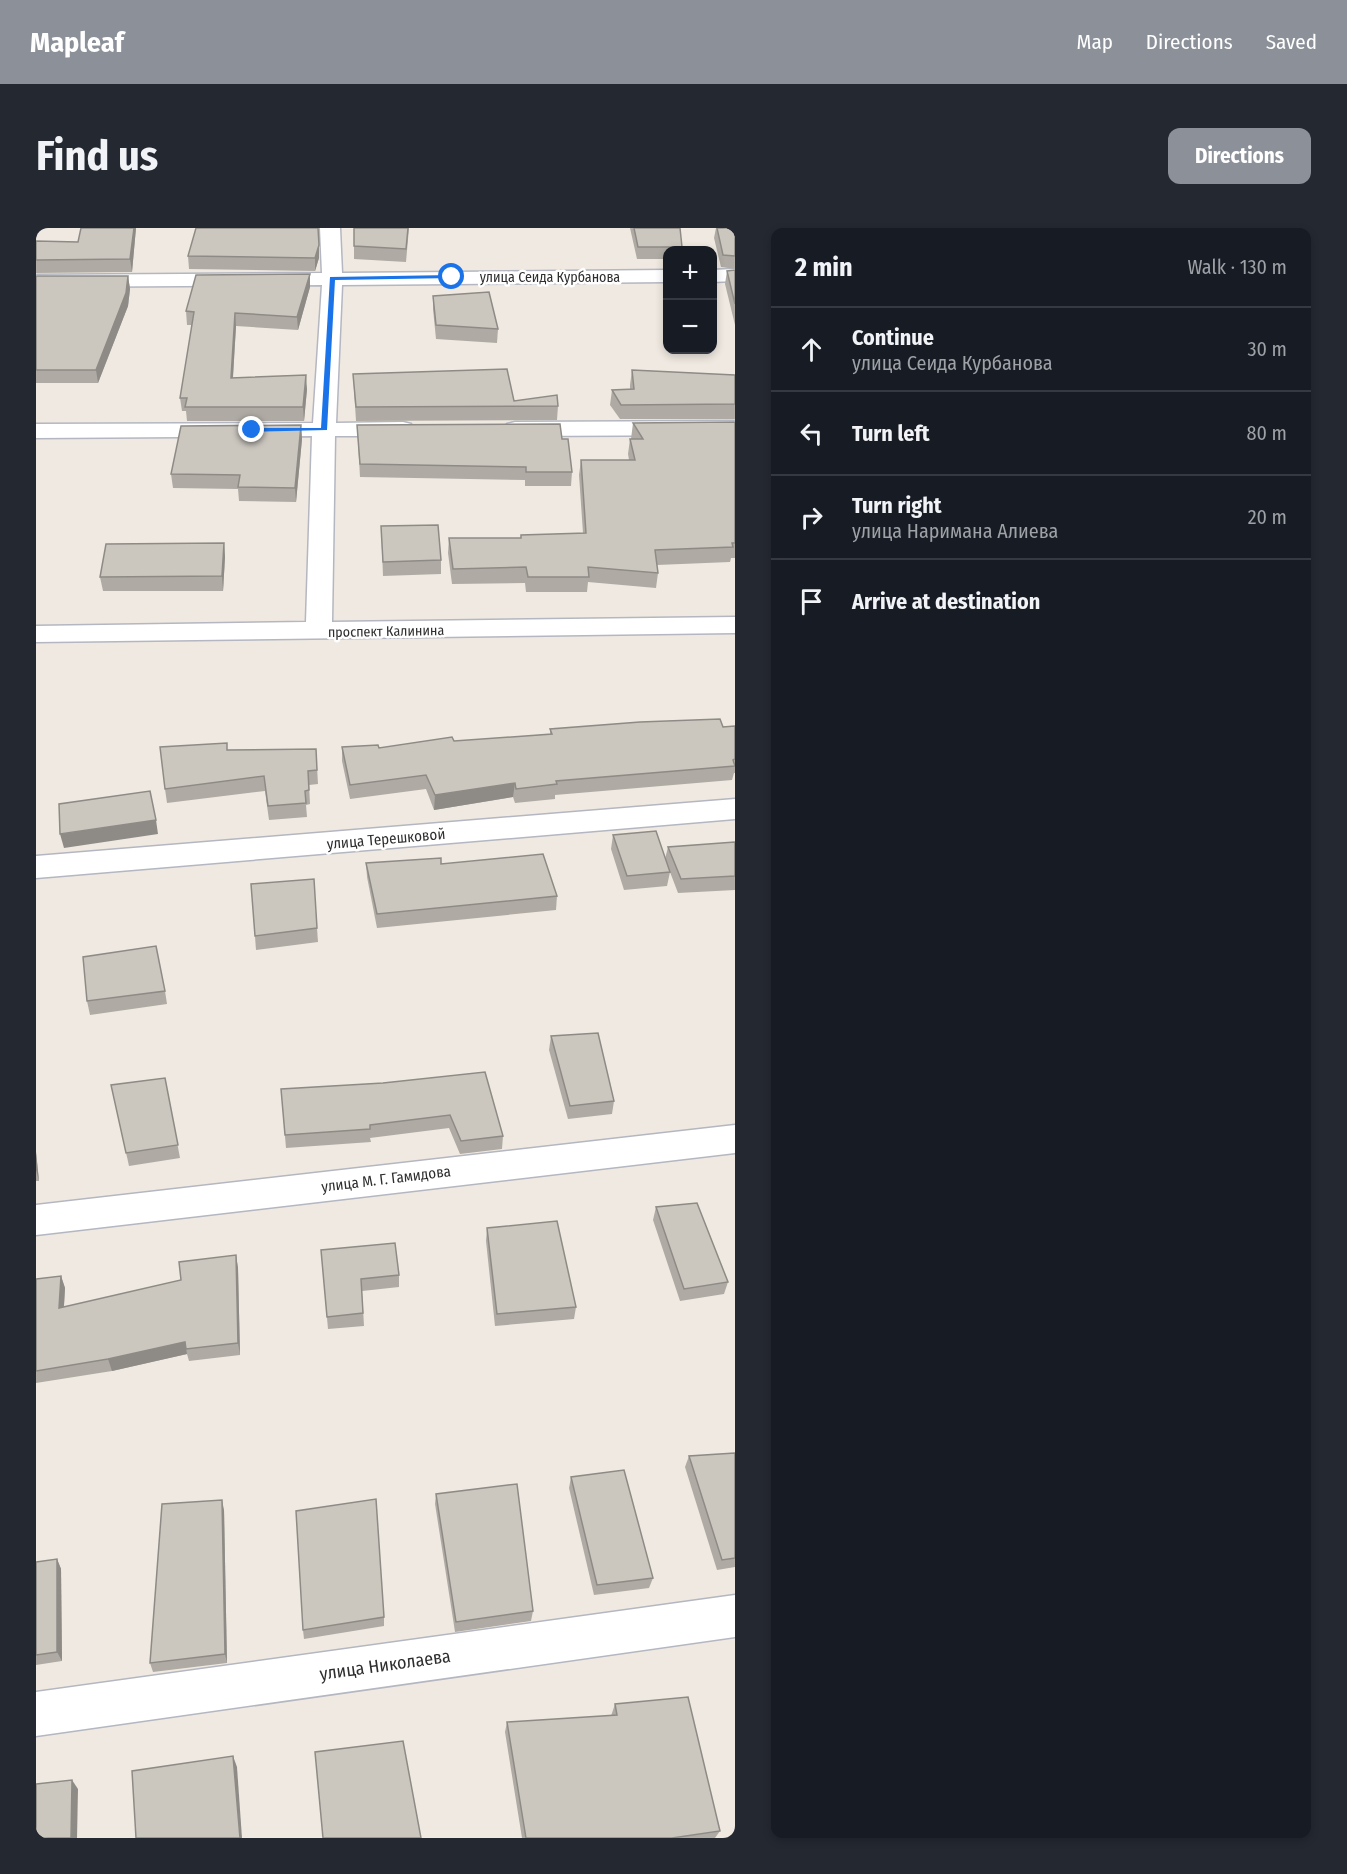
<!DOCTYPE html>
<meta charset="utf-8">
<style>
body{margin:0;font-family:"Fira Sans Condensed",sans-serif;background:#242831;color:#f1f3f6}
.controls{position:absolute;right:18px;top:18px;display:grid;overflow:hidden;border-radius:12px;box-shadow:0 3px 9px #0003}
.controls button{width:54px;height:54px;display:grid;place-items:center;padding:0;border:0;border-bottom:2px solid #363941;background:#171b24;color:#f1f3f6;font:30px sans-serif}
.stop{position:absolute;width:18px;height:18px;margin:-14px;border:4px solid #1a73e8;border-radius:50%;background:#fff}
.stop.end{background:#1a73e8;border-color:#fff;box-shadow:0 2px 6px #0008}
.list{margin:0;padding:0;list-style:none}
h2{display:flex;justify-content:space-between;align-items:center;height:78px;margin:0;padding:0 24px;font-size:26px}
h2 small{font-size:20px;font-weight:400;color:#9ea1a6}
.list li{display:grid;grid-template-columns:39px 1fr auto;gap:18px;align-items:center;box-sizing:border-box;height:84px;padding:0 24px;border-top:2px solid #363941}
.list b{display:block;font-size:22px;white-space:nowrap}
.list p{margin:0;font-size:20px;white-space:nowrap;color:#9ea1a6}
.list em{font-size:20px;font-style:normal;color:#9ea1a6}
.icon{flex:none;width:33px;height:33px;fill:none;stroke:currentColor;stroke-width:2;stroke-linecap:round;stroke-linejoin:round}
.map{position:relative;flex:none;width:699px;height:1610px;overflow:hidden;border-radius:12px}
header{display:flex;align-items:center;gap:36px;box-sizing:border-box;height:84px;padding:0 30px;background:#8c9099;color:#fff}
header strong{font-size:28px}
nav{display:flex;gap:33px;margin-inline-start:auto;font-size:21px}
.intro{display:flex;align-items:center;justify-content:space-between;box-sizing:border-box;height:144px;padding:0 36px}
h1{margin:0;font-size:42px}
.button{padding:15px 27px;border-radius:12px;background:#8c9099;color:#fff;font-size:21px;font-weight:700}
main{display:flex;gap:36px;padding:0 36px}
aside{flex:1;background:#171b24;border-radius:12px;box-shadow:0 3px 9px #0003}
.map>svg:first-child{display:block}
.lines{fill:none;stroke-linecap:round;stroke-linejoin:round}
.minor-casing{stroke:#b4b7c1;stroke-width:3}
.minor{fill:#fff;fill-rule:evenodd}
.wall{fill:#afaba4}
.shaded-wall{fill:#8e8b86}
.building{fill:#cbc7bf;stroke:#8e8b86;stroke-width:1.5}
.route{fill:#1a73e8}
.labels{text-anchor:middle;stroke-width:5;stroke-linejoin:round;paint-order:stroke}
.far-street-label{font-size:14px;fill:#2e2e2e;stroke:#fff}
.street-label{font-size:15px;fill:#2e2e2e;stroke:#fff}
.near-street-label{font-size:18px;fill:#2e2e2e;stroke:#fff}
</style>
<header>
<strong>Mapleaf</strong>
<nav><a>Map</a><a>Directions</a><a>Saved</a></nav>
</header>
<div class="intro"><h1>Find us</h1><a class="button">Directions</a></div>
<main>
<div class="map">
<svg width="699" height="1610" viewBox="0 0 699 1610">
<rect width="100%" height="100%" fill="#efe9e1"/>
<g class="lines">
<g class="minor-casing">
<g id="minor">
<path d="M 284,0 L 304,0 L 306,45 L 632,42 L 632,54 L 306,57 L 300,195 L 367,194 L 375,196 L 378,201 L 375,206 L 367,208 L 299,208 L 296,394 L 699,389 L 699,405 L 0,414 L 0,398 L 270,394 L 276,208 L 0,210 L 0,196 L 277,195 L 286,57 L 0,59 L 0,47 L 286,45 Z"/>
<path d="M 699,41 L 699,53 L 676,54 L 676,42 Z"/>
<path d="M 699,193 L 699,207 L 479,208 L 471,206 L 468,201 L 471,196 L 479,194 Z"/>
<path d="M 699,571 L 699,591 L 0,650 L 0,628 Z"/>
<path d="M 699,897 L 699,925 L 0,1007 L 0,977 Z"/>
<path d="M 699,1367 L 699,1409 L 0,1508 L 0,1464 Z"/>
</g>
</g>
<use href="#minor" class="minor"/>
</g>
<g class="wall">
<path d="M 100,0 L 96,44 L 0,45 L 0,13 L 42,14 Z"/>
<path d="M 282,0 L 283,30 L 279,43 L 153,41 L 152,28 Z"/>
<path d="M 318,0 L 373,0 L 370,34 L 318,31 Z"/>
<path d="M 594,0 L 644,0 L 646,22 L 632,22 L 632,31 L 601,31 Z"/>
<path d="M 680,0 L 699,0 L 699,41 L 685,39 L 678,10 Z"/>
<path d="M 699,42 L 699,97 L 689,56 L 691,43 Z"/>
<path d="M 274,46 L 274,59 L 262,102 L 200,98 L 197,150 L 271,161 L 268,193 L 151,193 L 150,183 L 146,183 L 144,170 L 156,97 L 151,97 L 150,83 Z"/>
<path d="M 0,48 L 92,48 L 94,61 L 92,78 L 62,155 L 0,155 Z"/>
<path d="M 397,68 L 462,101 L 461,115 L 400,111 L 397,81 Z"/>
<path d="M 596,142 L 699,147 L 699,191 L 584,191 L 574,177 L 576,162 L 594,161 L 594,157 Z"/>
<path d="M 317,146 L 478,173 L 522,178 L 521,192 L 320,193 Z"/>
<path d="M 699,194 L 699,330 L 695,330 L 694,334 L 621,337 L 622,345 L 620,360 L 552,354 L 551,364 L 490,364 L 489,355 L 416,356 L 412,325 L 413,310 L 485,310 L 485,307 L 547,305 L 543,247 L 545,232 L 593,232 L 592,226 L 594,211 L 595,211 L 597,195 Z"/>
<path d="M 265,197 L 266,211 L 260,274 L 203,273 L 202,261 L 137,260 L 135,246 Z"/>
<path d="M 321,197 L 526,211 L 536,244 L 535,258 L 489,258 L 489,252 L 324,249 Z"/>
<path d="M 345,298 L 405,332 L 405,346 L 347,348 Z"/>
<path d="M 188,315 L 189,329 L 187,363 L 67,363 L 64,349 Z"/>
<path d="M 699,498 L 699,545 L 698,545 L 696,552 L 519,567 L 519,571 L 479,575 L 477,569 L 398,582 L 390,561 L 314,571 L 306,533 L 306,519 L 343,520 L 514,506 L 514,501 Z"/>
<path d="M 280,521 L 282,556 L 273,557 L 274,576 L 270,577 L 271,589 L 233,592 L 229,563 L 131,575 L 129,561 L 191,522 Z"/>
<path d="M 577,607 L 629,631 L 632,619 L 699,614 L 699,662 L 642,665 L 634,644 L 631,658 L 588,662 L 575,621 Z"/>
<path d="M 330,635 L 405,636 L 521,668 L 520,682 L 341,700 L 331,649 Z"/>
<path d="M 215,656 L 281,700 L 282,714 L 220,722 Z"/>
<path d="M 129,763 L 131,776 L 54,787 L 51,773 Z"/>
<path d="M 515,808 L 578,873 L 576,886 L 532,891 L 513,822 Z"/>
<path d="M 129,850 L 144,930 L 93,938 L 75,857 Z"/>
<path d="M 347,855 L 467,908 L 466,921 L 424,926 L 413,900 L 334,910 L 335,914 L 250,920 L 245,861 Z"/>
<path d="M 0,924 L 3,953 L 0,953 Z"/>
<path d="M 620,979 L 692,1054 L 688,1066 L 644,1073 L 617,992 Z"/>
<path d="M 451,1000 L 540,1079 L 538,1091 L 459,1098 L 450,1013 Z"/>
<path d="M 285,1022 L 363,1047 L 363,1059 L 326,1063 L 328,1098 L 292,1101 Z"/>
<path d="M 200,1027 L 202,1040 L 204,1127 L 153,1133 L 151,1126 L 76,1143 L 0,1155 L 0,1051 L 25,1048 L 29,1060 L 28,1079 L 145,1052 Z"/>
<path d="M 699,1225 L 699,1339 L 681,1342 L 649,1239 L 653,1228 Z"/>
<path d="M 535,1249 L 617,1350 L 613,1360 L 558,1367 L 533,1260 Z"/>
<path d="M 400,1266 L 497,1383 L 495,1393 L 419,1404 L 399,1276 Z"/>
<path d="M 188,1282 L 191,1435 L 117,1444 L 114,1435 Z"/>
<path d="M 21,1331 L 25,1341 L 26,1433 L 0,1437 L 0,1334 Z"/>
<path d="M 348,1389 L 348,1398 L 268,1411 L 267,1402 Z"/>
<path d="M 579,1476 L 684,1603 L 679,1610 L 486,1610 L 469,1504 L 471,1494 L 575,1488 Z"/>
</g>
<g class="shaded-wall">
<path d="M 98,0 L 100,0 L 96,44 L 94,31 Z"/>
<path d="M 283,17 L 283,30 L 279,43 L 279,30 Z"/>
<path d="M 274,46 L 274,59 L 262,102 L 261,89 Z"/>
<path d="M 92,48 L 94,61 L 92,78 L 62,155 L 60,142 Z"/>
<path d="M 199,85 L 200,98 L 196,163 L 195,150 Z"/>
<path d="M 270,147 L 271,161 L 268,193 L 267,179 Z"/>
<path d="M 265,197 L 266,211 L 260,274 L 259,260 Z"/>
<path d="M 188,315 L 189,329 L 187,363 L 186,348 Z"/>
<path d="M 479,555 L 477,569 L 398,582 L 399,567 Z"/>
<path d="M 120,592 L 122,606 L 28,620 L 24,606 Z"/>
<path d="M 0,924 L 3,953 L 0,942 Z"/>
<path d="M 200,1027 L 202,1040 L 204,1127 L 202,1115 Z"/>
<path d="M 25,1048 L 29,1060 L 27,1092 L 23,1080 Z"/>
<path d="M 149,1114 L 151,1126 L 76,1143 L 72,1131 Z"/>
<path d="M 186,1272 L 188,1282 L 191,1435 L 189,1426 Z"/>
<path d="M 21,1331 L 25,1341 L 26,1433 L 21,1424 Z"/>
<path d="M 197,1528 L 201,1539 L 206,1610 L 204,1610 Z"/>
<path d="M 36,1552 L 42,1561 L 41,1610 L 35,1610 Z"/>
</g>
<g class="building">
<path d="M 45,0 L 98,0 L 94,31 L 0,32 L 0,13 L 42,14 Z"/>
<path d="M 160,0 L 282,0 L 283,17 L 279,30 L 152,28 Z"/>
<path d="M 318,0 L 372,0 L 370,21 L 318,18 Z"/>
<path d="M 598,0 L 644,0 L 646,19 L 602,19 Z"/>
<path d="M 681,0 L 699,0 L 699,28 L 687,27 Z"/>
<path d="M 699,42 L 699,76 L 691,43 Z"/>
<path d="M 274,46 L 261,89 L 199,85 L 195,150 L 270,147 L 267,179 L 149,179 L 151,170 L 144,170 L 158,84 L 150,83 L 160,47 Z"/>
<path d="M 0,48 L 92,48 L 90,65 L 60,142 L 0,142 Z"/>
<path d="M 453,64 L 462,101 L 400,97 L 397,68 Z"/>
<path d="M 471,141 L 478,173 L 521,167 L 522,178 L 320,179 L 317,146 Z"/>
<path d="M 596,142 L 699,147 L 699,176 L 585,177 L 576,162 L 598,161 Z"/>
<path d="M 699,194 L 699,315 L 696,315 L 697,319 L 619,322 L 622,345 L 552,339 L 553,349 L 492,349 L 490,339 L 417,341 L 413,310 L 485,310 L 485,307 L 550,305 L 545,232 L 599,232 L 594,211 L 607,211 L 597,195 Z"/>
<path d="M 524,196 L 526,211 L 532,211 L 536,244 L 490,244 L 490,239 L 324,236 L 321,197 Z"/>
<path d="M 265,197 L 259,260 L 202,259 L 204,247 L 135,246 L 145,198 Z"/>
<path d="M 402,297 L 405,332 L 347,334 L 345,298 Z"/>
<path d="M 188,315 L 186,348 L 64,349 L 70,316 Z"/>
<path d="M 684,491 L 687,499 L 699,498 L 699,531 L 697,532 L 699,538 L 520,553 L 521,556 L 480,561 L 479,555 L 399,567 L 390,547 L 314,557 L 306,519 L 342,517 L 343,520 L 416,509 L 418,513 L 516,506 L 514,501 L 604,494 Z"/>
<path d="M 191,515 L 191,522 L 280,521 L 281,542 L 272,543 L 273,562 L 269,563 L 270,575 L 232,578 L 228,548 L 129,561 L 124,519 Z"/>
<path d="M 114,563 L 120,592 L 24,606 L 23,576 Z"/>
<path d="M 620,603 L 634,644 L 591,648 L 577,607 Z"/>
<path d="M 699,614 L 699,648 L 645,651 L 632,619 Z"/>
<path d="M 507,626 L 521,668 L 341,686 L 330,635 L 405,630 L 405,636 Z"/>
<path d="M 278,651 L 281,700 L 219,708 L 215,656 Z"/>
<path d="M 120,718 L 129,763 L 51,773 L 47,729 Z"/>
<path d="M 562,805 L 578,873 L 534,878 L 515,808 Z"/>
<path d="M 449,844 L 467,908 L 425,913 L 414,887 L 334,897 L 334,901 L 249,907 L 245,861 L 347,855 Z"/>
<path d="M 129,850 L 142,917 L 90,925 L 75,857 Z"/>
<path d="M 661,975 L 692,1054 L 648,1061 L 620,979 Z"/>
<path d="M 521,993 L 540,1079 L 461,1086 L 451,1000 Z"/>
<path d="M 359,1015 L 363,1047 L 325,1051 L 327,1085 L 291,1089 L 285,1022 Z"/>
<path d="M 200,1027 L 202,1115 L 150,1121 L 149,1114 L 72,1131 L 0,1143 L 0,1051 L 25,1048 L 23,1080 L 145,1052 L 143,1034 Z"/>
<path d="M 699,1225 L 699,1330 L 686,1332 L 653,1228 Z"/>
<path d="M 588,1242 L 617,1350 L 561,1357 L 535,1249 Z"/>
<path d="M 481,1256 L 497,1383 L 420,1394 L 400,1266 Z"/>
<path d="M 340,1271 L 348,1389 L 267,1402 L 260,1283 Z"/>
<path d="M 186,1272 L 189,1426 L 114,1435 L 126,1276 Z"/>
<path d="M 21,1331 L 21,1424 L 0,1427 L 0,1334 Z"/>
<path d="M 652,1469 L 684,1603 L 636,1610 L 490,1610 L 471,1494 L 581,1487 L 579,1476 Z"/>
<path d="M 367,1513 L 385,1610 L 287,1610 L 279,1524 Z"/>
<path d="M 197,1528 L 204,1610 L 100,1610 L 96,1543 Z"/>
<path d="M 36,1552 L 35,1610 L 0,1610 L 0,1556 Z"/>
</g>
<path class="route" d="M 416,47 L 418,50 L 299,52 L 291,202 L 213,204 L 216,200 L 285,200 L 294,49 Z"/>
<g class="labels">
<g class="far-street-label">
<text x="514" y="54">улица Сеида Курбанова</text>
<text transform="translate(350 403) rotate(-1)" y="5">проспект Калинина</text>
</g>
<g class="street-label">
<text transform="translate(350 611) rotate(-5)" y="5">улица Терешковой</text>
<text transform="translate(350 951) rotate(-7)" y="5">улица М. Г. Гамидова</text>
</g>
<g class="near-street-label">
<text transform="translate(349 1437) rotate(-8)" y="6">улица Николаева</text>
</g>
</g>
</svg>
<div class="controls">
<button>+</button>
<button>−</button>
</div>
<div class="stop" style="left:416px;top:49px"></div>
<div class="stop end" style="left:216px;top:202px"></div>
</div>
<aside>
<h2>2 min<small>Walk · 130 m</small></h2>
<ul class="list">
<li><svg class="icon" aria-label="ahead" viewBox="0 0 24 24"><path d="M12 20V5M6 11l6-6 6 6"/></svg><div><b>Continue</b><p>улица Сеида Курбанова</p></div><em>30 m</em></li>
<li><svg class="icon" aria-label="left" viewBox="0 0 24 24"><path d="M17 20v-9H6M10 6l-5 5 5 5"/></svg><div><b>Turn left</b></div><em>80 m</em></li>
<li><svg class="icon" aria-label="right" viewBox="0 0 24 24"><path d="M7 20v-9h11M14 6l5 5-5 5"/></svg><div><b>Turn right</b><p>улица Наримана Алиева</p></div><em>20 m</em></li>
<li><svg class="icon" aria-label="arrive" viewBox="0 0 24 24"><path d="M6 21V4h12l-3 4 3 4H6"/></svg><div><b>Arrive at destination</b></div></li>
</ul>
</aside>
</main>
